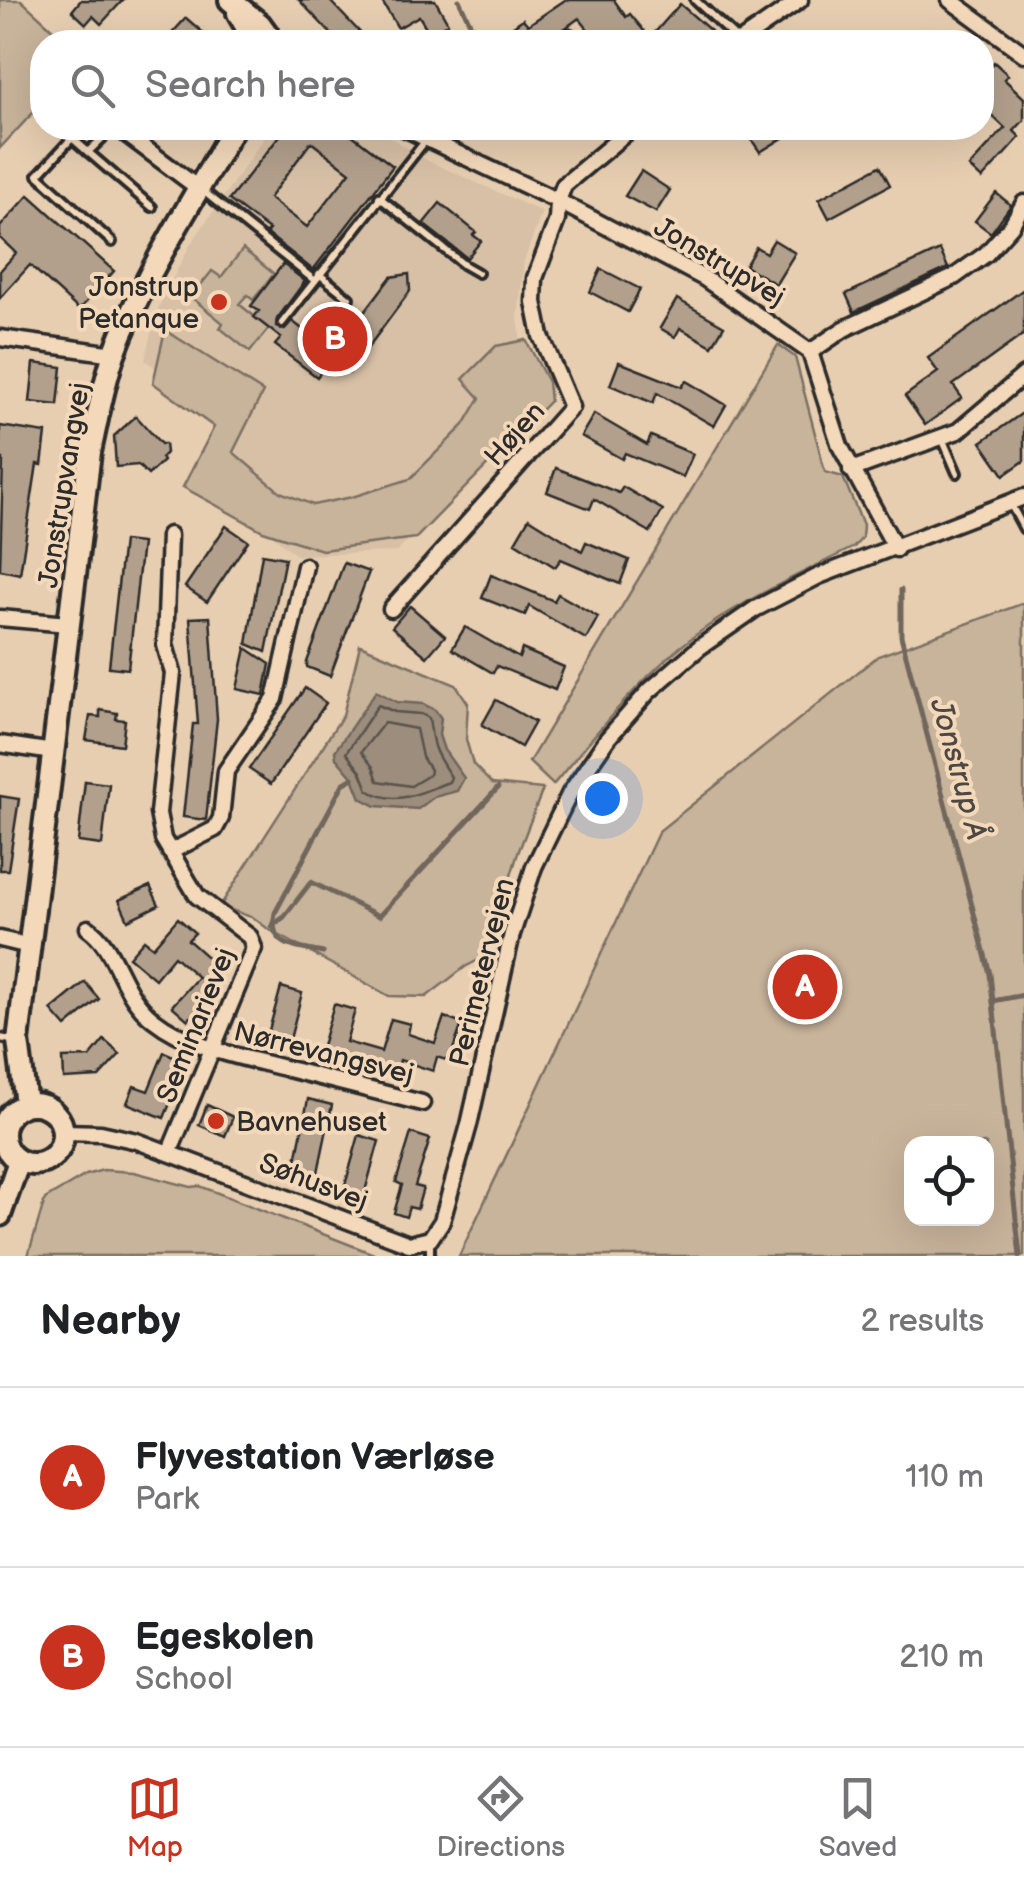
<!DOCTYPE html>
<meta charset="utf-8">
<style>
body{margin:0;font-family:"Balsamiq Sans",sans-serif;background:#f6f6f6;color:#202124}
.controls{position:absolute;right:30px;bottom:30px;display:grid;overflow:hidden;border-radius:20px;box-shadow:0 10px 40px #0002}
.controls button{width:90px;height:90px;display:grid;place-items:center;padding:0;border:0;border-bottom:2px solid #e0e0e0;background:#fff;color:#202124;font:50px sans-serif}
.you{position:absolute;left:602px;top:798px;width:35px;height:35px;margin:-25px;border:8px solid #fff;border-radius:50%;background:#1a73e8;box-shadow:0 0 0 15px #1a73e833}
.badge{display:grid;place-items:center;width:65px;height:65px;border-radius:50%;background:#c8321e;color:#fff;font-size:32px;font-weight:700}
.pin{position:absolute;translate:-50% -50%;border:5px solid #fff;box-shadow:0 2px 10px #0006}
.list{margin:0;padding:0;list-style:none}
h2{display:flex;justify-content:space-between;align-items:center;height:130px;margin:0;padding:0 40px;font-size:42px}
h2 small{font-size:32px;font-weight:400;color:#757577}
.list li{display:grid;grid-template-columns:65px 1fr auto;gap:30px;align-items:center;box-sizing:border-box;height:180px;padding:0 40px;border-top:2px solid #e0e0e0}
.list b{display:block;font-size:38px;white-space:nowrap}
.list p{margin:0;font-size:32px;white-space:nowrap;color:#757577}
.list em{font-size:32px;font-style:normal;color:#757577}
.icon{flex:none;width:55px;height:55px;fill:none;stroke:currentColor;stroke-width:2;stroke-linecap:round;stroke-linejoin:round}
.map{position:relative;flex:none;width:1024px;height:1256px;overflow:hidden}
.search{position:absolute;background:#fff;box-shadow:0 10px 40px #0002;left:30px;right:30px;top:30px;height:110px;display:flex;align-items:center;gap:25px;box-sizing:border-box;padding:0 35px;border-radius:40px;color:#757577;font-size:38px}
.sheet{height:490px;background:#fff}
nav{display:flex;justify-content:space-around;align-items:center;box-sizing:border-box;height:140px;border-top:2px solid #e0e0e0;background:#fff;font-size:28px;color:#757577}
nav a{display:grid;justify-items:center;gap:5px}
nav .on{color:#c8321e}
.map>svg:first-child{display:block}
.built{fill:#d7c0a6}
.green{fill:#c8b39b;stroke:#7a6f63;stroke-width:2.5;fill-rule:evenodd}
.water{fill:#9c8d7c;stroke:#6f665c;stroke-width:2.5}
.lines{fill:none;stroke-linecap:round;stroke-linejoin:round}
.shore{stroke:#58524b;stroke-width:2.5}
.stream{stroke:#6f665c;stroke-width:5}
.building{fill:#b2a08c;stroke:#2b2b2b;stroke-width:2.5;fill-rule:evenodd}
.lane-casing{stroke:#2b2b2b;stroke-width:14}
.street-casing{stroke:#2b2b2b;stroke-width:21}
.secondary-casing{stroke:#2b2b2b;stroke-width:28}
.lane{stroke:#f3d8ba;stroke-width:6}
.street{stroke:#f3d8ba;stroke-width:14}
.secondary{stroke:#f3d8ba;stroke-width:20}
.poi-dot{fill:#c8321e;stroke:#f3d8ba;stroke-width:4}
.labels{text-anchor:middle;stroke-width:8;stroke-linejoin:round;paint-order:stroke}
.street-label{font-size:28px;fill:#2b2b2b;stroke:#f3d8ba}
.poi-label{font-size:28px;fill:#2b2b2b;stroke:#f3d8ba;text-anchor:end}
.water-label{font-size:30px;font-style:italic;fill:#4d4843;stroke:#f3d8ba}
</style>
<div class="map">
<svg width="1024" height="1256" viewBox="0 0 1024 1256">
<rect width="100%" height="100%" fill="#e7ceb1"/>
<filter id="ink" filterUnits="userSpaceOnUse"><feTurbulence type="fractalNoise" baseFrequency=".01" numOctaves="2"/><feDisplacementMap in="SourceGraphic" scale="20" xChannelSelector="R" yChannelSelector="G"/><feConvolveMatrix kernelMatrix="1 2 1 2 8 2 1 2 1" color-interpolation-filters="sRGB"/></filter>
<g filter="url(#ink)">
<path class="built" d="M 271,128 L 375,128 L 428,161 L 542,212 L 524,261 L 518,318 L 529,410 L 397,552 L 296,555 L 195,470 L 224,421 L 145,360 L 155,314 L 190,245 Z"/>
<g class="green">
<path d="M 0,0 L 21,0 L 67,42 L 42,42 L 42,103 L 0,148 Z"/>
<path d="M 243,249 L 274,274 L 253,300 L 247,295 L 239,304 L 269,328 L 250,352 L 220,328 L 223,323 L 191,297 L 212,271 L 221,277 Z"/>
<path d="M 165,330 L 263,392 L 233,452 L 280,492 L 313,505 L 352,497 L 410,479 L 464,425 L 480,398 L 463,379 L 496,346 L 526,340 L 548,382 L 550,401 L 416,538 L 322,550 L 263,531 L 183,487 L 214,427 L 153,383 Z"/>
<path d="M 778,345 L 795,357 L 825,472 L 843,477 L 863,525 L 862,538 L 854,547 C 794,577 731,605 679,648 C 631,689 593,737 553,785 L 529,762 Z"/>
<path d="M 1024,603 L 1024,1256 L 459,1256 L 659,831 L 878,656 ZM 912,1144 L 986,1144 L 986,1218 L 912,1218 Z"/>
<path d="M 360,645 L 456,685 L 468,703 L 466,739 L 473,764 L 492,784 L 543,789 L 518,853 L 486,956 L 465,967 L 426,997 L 389,996 L 268,929 L 254,918 L 220,906 L 343,715 Z"/>
<path d="M 103,1170 L 134,1172 L 191,1187 L 200,1186 L 379,1256 L 28,1256 L 45,1199 L 86,1175 Z"/>
</g>
<path class="water" d="M 376,691 L 397,702 L 423,704 L 435,710 L 441,718 L 439,735 L 444,750 L 464,778 L 457,791 L 434,797 L 418,809 L 376,806 L 361,798 L 353,778 L 336,758 L 335,751 Z"/>
<g class="lines">
<g class="shore">
<path d="M 378,705 L 395,712 L 421,714 L 429,718 C 433,748 433,750 451,777 L 449,782 C 422,791 397,808 368,790 L 361,772 L 346,753 Z"/>
<path d="M 384,723 L 416,729 L 422,757 L 430,770 L 429,775 L 411,786 L 378,781 L 373,767 L 361,752 Z"/>
</g>
<g class="stream">
<path d="M 459,0 L 479,42"/>
<path d="M 527,128 L 530,133"/>
<path d="M 901,590 L 901,636 L 990,974 L 1020,1256"/>
<path d="M 272,926 L 284,917 L 311,882 L 379,916 L 498,788"/>
<path d="M 323,953 C 296,947 268,948 275,913 L 343,784 L 353,778"/>
<path d="M 993,1001 L 1024,995"/>
</g>
</g>
<g class="building">
<path d="M 81,0 L 123,0 L 101,24 L 93,16 L 86,24 L 72,11 Z"/>
<path d="M 299,0 L 329,0 L 369,42 L 339,42 Z"/>
<path d="M 381,0 L 435,0 L 448,23 L 430,34 L 419,16 L 398,28 Z"/>
<path d="M 565,0 L 614,0 L 626,17 L 630,14 L 650,38 L 680,4 L 711,31 L 701,42 L 598,42 L 579,18 L 556,35 L 560,42 L 491,42 L 523,19 L 528,25 Z"/>
<path d="M 186,18 L 214,42 L 164,42 Z"/>
<path d="M 994,62 L 1008,75 L 1004,79 L 1024,98 L 1024,120 L 1014,131 L 1020,137 L 982,179 L 969,167 L 1005,128 L 982,106 L 982,75 Z"/>
<path d="M 286,128 L 343,128 L 393,166 L 313,270 L 266,233 L 269,230 L 229,200 ZM 311,142 L 350,172 L 307,227 L 269,198 Z"/>
<path d="M 762,128 L 799,128 L 760,152 L 749,136 Z"/>
<path d="M 880,166 L 890,185 L 829,218 L 819,199 Z"/>
<path d="M 641,171 L 670,190 L 656,212 L 625,196 Z"/>
<path d="M 996,193 L 1011,205 L 991,233 L 975,221 Z"/>
<path d="M 29,195 L 114,271 L 79,310 L 30,265 L 0,298 L 0,271 L 16,253 L 0,238 L 0,227 Z"/>
<path d="M 440,203 L 476,232 L 473,235 L 481,241 L 467,258 L 423,224 Z"/>
<path d="M 774,240 L 795,253 L 776,284 L 745,266 L 756,247 L 766,253 Z"/>
<path d="M 940,250 L 948,268 L 854,312 L 846,294 Z"/>
<path d="M 283,264 L 305,281 L 277,319 L 276,326 L 284,330 L 292,321 L 333,353 L 391,277 L 409,274 L 410,291 L 349,373 L 330,359 L 317,377 L 275,345 L 281,338 L 254,317 L 259,311 L 251,306 Z"/>
<path d="M 601,269 L 640,289 L 628,312 L 590,292 Z"/>
<path d="M 1024,289 L 1024,334 L 953,385 L 962,398 L 925,425 L 905,396 L 938,372 L 928,358 Z"/>
<path d="M 677,299 L 724,326 L 712,346 L 680,328 L 675,337 L 660,328 Z"/>
<path d="M 619,362 L 682,387 L 686,381 L 726,405 L 714,426 L 657,393 L 653,403 L 610,385 Z"/>
<path d="M 34,363 L 62,367 L 58,405 L 30,402 Z"/>
<path d="M 1024,412 L 1024,461 L 1004,475 L 981,442 Z"/>
<path d="M 594,414 L 647,445 L 651,436 L 693,454 L 683,477 L 625,453 L 622,459 L 581,436 Z"/>
<path d="M 136,416 L 161,444 L 165,444 L 166,453 L 161,458 L 163,461 L 148,475 L 138,465 L 116,467 L 114,436 Z"/>
<path d="M 0,426 L 46,433 L 42,465 L 37,464 L 20,574 L 0,570 L 3,459 L 0,459 Z"/>
<path d="M 556,468 L 619,493 L 623,487 L 663,510 L 650,532 L 594,499 L 590,509 L 547,492 Z"/>
<path d="M 529,518 L 582,551 L 586,542 L 629,560 L 620,584 L 561,559 L 555,567 L 515,542 Z"/>
<path d="M 226,526 L 248,541 L 207,602 L 185,587 Z"/>
<path d="M 123,541 L 142,543 L 128,669 L 109,667 Z"/>
<path d="M 262,554 L 285,558 L 266,652 L 247,644 Z"/>
<path d="M 344,563 L 369,572 L 330,676 L 307,667 L 307,662 Z"/>
<path d="M 491,575 L 554,601 L 558,594 L 598,617 L 586,639 L 529,606 L 525,615 L 482,598 Z"/>
<path d="M 410,606 L 445,636 L 427,657 L 392,627 Z"/>
<path d="M 210,617 L 217,719 L 206,820 L 183,817 L 193,724 L 198,724 L 190,618 Z"/>
<path d="M 465,627 L 519,658 L 522,649 L 564,667 L 555,690 L 497,666 L 493,673 L 452,649 Z"/>
<path d="M 246,648 L 270,664 L 264,695 L 237,689 Z"/>
<path d="M 305,688 L 326,703 L 271,784 L 249,769 Z"/>
<path d="M 496,700 L 535,722 L 521,747 L 482,725 Z"/>
<path d="M 100,710 L 117,713 L 116,719 L 125,720 L 122,745 L 86,740 L 90,716 L 100,717 Z"/>
<path d="M 85,781 L 109,784 L 102,845 L 78,842 Z"/>
<path d="M 0,796 L 19,799 L 8,870 L 0,870 Z"/>
<path d="M 150,886 L 159,905 L 128,920 L 119,900 Z"/>
<path d="M 178,918 L 195,933 L 188,940 L 222,970 L 213,980 L 218,985 L 188,1020 L 172,1006 L 198,977 L 174,956 L 155,979 L 129,957 L 144,940 L 153,947 Z"/>
<path d="M 85,982 L 99,999 L 66,1027 L 51,1010 Z"/>
<path d="M 281,987 L 302,993 L 288,1047 L 266,1041 Z"/>
<path d="M 334,1004 L 355,1010 L 346,1042 L 381,1052 L 391,1019 L 410,1024 L 408,1034 L 435,1043 L 444,1017 L 462,1024 L 449,1061 L 437,1057 L 433,1071 L 400,1060 L 395,1079 L 341,1061 L 340,1066 L 318,1060 Z"/>
<path d="M 104,1040 L 120,1054 L 99,1077 L 64,1079 L 63,1058 L 90,1057 Z"/>
<path d="M 164,1052 L 187,1062 L 164,1118 L 127,1103 L 134,1086 L 148,1091 Z"/>
<path d="M 308,1099 L 332,1105 L 317,1177 L 294,1171 Z"/>
<path d="M 207,1105 L 233,1117 L 225,1136 L 199,1125 Z"/>
<path d="M 411,1133 L 430,1139 L 415,1186 L 423,1188 L 417,1209 L 409,1207 L 406,1217 L 394,1213 L 402,1185 L 396,1182 Z"/>
<path d="M 359,1135 L 379,1141 L 364,1195 L 344,1189 Z"/>
</g>
<g class="lines">
<g class="lane-casing">
<g id="lane">
<path d="M 695,0 L 738,40"/>
<path d="M 88,152 L 152,207"/>
<path d="M 203,191 L 314,280"/>
<path d="M 379,197 L 464,265 L 478,273"/>
<path d="M 112,242 L 38,175 L 72,138 L 88,152 L 113,128"/>
<path d="M 319,274 L 349,298"/>
<path d="M 282,323 L 426,140"/>
<path d="M 942,438 L 957,473"/>
<path d="M 1011,505 L 1024,529"/>
<path d="M 0,1038 L 16,1041"/>
<path d="M 430,1256 L 430,1240"/>
</g>
</g>
<g class="street-casing">
<g id="street">
<path d="M 950,0 L 1024,54"/>
<path d="M 569,37 L 573,42"/>
<path d="M 739,42 L 800,0"/>
<path d="M 118,128 L 198,188"/>
<path d="M 404,128 L 558,201 L 704,278 L 810,352 L 840,446 L 896,549"/>
<path d="M 0,338 L 114,354"/>
<path d="M 810,352 L 844,329 L 954,277 L 986,254 L 1011,226 L 1024,203"/>
<path d="M 851,470 L 958,431 L 1024,375"/>
<path d="M 169,535 L 165,645 L 173,673 L 158,813 L 163,839 L 197,896 L 250,937 L 254,948 L 170,1151"/>
<path d="M 391,609 L 571,407 L 541,336 L 534,302 L 535,278 L 557,220 L 558,201 L 564,185 L 632,128"/>
<path d="M 0,618 L 68,624"/>
<path d="M 0,744 L 53,752"/>
<path d="M 170,852 L 215,829 L 221,818 L 226,771 L 275,699 L 305,566"/>
<path d="M 88,928 C 118,949 119,992 153,1019 C 191,1049 243,1057 288,1069 C 333,1080 377,1092 422,1103"/>
<path d="M 0,939 L 29,946"/>
<path d="M 64,1132 L 101,1133 L 137,1141 L 409,1244 L 430,1239 L 442,1221 L 469,1125 L 512,934 L 534,867 L 570,793 L 608,738 L 649,691 L 700,647 L 755,609 L 819,576 L 1024,497"/>
</g>
</g>
<g class="secondary-casing">
<g id="secondary">
<path d="M 230,0 L 260,24 L 273,42"/>
<path d="M 238,13 L 255,42"/>
<circle cx="33" cy="1134" r="30"/>
<path d="M 26,1104 L 18,1041 L 90,452 C 97,420 103,386 114,354 C 143,275 193,202 233,128"/>
<path d="M 0,1215 L 19,1161"/>
</g>
</g>
<use href="#lane" class="lane"/>
<use href="#street" class="street"/>
<use href="#secondary" class="secondary"/>
</g>
</g>
<g class="poi-dot">
<circle cx="219" cy="302" r="10"/>
<circle cx="216" cy="1121" r="10"/>
</g>
<g class="labels">
<g class="street-label">
<text transform="translate(720 261) rotate(31)" y="10">Jonstrupvej</text>
<text transform="translate(514 433) rotate(-48)" y="10">Højen</text>
<text transform="translate(63 485) rotate(-81)" y="10">Jonstrupvangvej</text>
<text transform="translate(481 972) rotate(-76)" y="10">Perimetervejen</text>
<text transform="translate(195 1025) rotate(-68)" y="10">Seminarievej</text>
<text transform="translate(324 1052) rotate(14)" y="10">Nørrevangsvej</text>
<text transform="translate(314 1181) rotate(21)" y="10">Søhusvej</text>
</g>
<g class="poi-label">
<text x="199" y="296">Jonstrup<tspan x="199" dy="32">Petanque</tspan></text>
<text x="236" y="1131" text-anchor="start">Bavnehuset</text>
</g>
<g class="water-label">
<text transform="translate(959 769) rotate(75)" y="10">Jonstrup Å</text>
</g>
</g>
</svg>
<div class="controls">
<button><svg class="icon" aria-label="locate" viewBox="0 0 24 24"><circle cx="12" cy="12" r="6"/><path d="M12 2v4M12 18v4M2 12h4M18 12h4"/></svg></button>
</div>
<div class="you"></div>
<div class="pin badge" style="left:805px;top:987px">A</div>
<div class="pin badge" style="left:335px;top:339px">B</div>
<div class="search"><svg class="icon" aria-label="search" viewBox="0 0 24 24"><circle cx="10" cy="10" r="6"/><path d="M15 15l6 6"/></svg>Search here</div>
</div>
<section class="sheet">
<h2>Nearby<small>2 results</small></h2>
<ul class="list">
<li><span class="badge">A</span><div><b>Flyvestation Værløse</b><p>Park</p></div><em>110 m</em></li>
<li><span class="badge">B</span><div><b>Egeskolen</b><p>School</p></div><em>210 m</em></li>
</ul>
</section>
<nav>
<a class="on"><svg class="icon" aria-label="map" viewBox="0 0 24 24"><path d="M3 6l6-2 6 2 6-2v14l-6 2-6-2-6 2zM9 4v14M15 6v14"/></svg>Map</a>
<a><svg class="icon" aria-label="directions" viewBox="0 0 24 24"><path d="M12 3l9 9-9 9-9-9zM9 14v-3h6M13 9l2 2-2 2"/></svg>Directions</a>
<a><svg class="icon" aria-label="saved" viewBox="0 0 24 24"><path d="M7 4h10v16l-5-4-5 4z"/></svg>Saved</a>
</nav>
